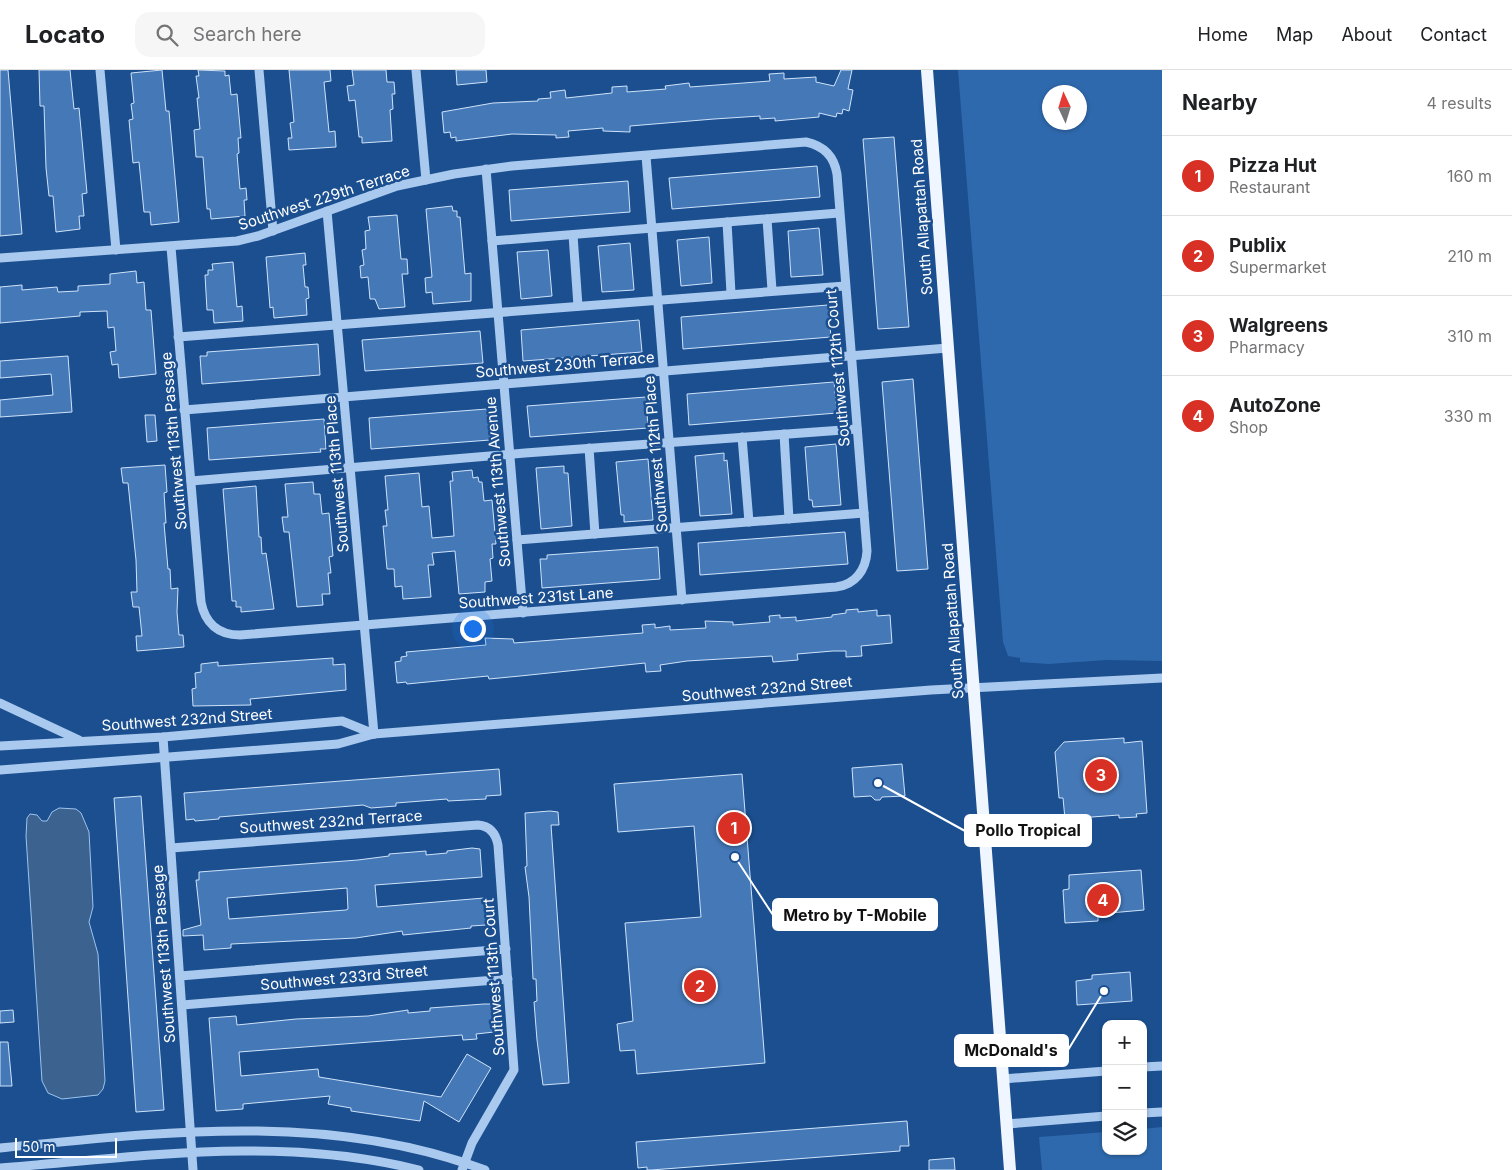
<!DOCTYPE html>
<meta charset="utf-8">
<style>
body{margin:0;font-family:Inter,sans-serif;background:#f6f6f6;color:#202124}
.controls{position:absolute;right:15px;bottom:15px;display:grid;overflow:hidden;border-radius:10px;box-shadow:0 1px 4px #0004}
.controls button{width:45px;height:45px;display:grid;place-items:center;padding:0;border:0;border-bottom:1px solid #e0e0e0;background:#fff;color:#202124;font:25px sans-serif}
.compass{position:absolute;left:1042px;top:15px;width:45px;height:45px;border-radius:50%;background:#fff;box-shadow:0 1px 4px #0004;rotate:356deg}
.scale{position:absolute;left:15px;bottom:12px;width:102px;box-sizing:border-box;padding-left:5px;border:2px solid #fff;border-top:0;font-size:14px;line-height:18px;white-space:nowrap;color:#fff;-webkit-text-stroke:4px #1b4f8f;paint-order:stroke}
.you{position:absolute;left:472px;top:558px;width:18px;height:18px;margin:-12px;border:4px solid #fff;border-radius:50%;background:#1a73e8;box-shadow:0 0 0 8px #1a73e833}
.badge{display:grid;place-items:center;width:32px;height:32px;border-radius:50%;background:#d93025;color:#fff;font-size:16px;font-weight:700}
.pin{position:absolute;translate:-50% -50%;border:2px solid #fff;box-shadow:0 1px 5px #0006}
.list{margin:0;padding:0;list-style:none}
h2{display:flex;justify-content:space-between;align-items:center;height:65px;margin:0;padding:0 20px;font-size:21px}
h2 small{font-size:16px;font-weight:400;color:#757577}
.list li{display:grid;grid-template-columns:32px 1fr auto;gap:15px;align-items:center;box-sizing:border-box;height:80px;padding:0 20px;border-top:1px solid #e0e0e0}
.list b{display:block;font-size:19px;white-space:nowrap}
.list p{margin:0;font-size:16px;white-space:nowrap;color:#757577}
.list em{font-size:16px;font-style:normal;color:#757577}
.icon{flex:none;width:28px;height:28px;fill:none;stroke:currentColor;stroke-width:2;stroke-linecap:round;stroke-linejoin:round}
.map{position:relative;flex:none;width:1162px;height:1100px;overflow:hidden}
header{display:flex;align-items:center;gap:30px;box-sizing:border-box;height:70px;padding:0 25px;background:#fff;border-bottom:1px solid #e0e0e0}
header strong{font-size:24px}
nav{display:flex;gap:28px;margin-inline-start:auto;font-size:18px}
.search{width:350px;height:45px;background:#f6f6f6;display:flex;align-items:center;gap:12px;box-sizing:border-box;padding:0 18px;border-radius:15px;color:#757577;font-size:19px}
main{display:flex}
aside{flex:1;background:#fff}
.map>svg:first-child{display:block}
.green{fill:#2e69ad;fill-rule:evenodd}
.water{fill:#3c6290;stroke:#9cc4f0}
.building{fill:#4478b7;stroke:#cfe3fa;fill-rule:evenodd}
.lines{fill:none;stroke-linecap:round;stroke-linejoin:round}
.minor{stroke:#a9c9ee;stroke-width:9}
.major{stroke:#f0f6ff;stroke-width:12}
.labels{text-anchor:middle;stroke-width:5;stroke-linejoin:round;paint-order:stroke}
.street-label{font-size:15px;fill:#fff;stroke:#1b4f8f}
.leader{fill:none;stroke:#fff;stroke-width:2}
.callout-dot{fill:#fff;stroke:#1b4f8f;stroke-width:2}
.callout{fill:#fff;stroke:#fff;stroke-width:2}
.callout-label{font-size:16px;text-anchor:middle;font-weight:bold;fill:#111}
</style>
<header>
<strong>Locato</strong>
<div class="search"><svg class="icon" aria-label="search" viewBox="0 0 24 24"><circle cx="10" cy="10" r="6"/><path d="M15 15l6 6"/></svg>Search here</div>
<nav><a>Home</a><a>Map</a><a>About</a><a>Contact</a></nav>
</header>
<main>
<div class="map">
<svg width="1162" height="1100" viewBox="0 0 1162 1100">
<rect width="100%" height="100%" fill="#1b4f8f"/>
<g class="green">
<path d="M 958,0 L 1162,0 L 1162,591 L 1107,590 L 1048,594 L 1020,592 L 1020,588 L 1008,586 L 1003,572 ZM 1050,22 L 1080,22 L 1080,52 L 1050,52 Z"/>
<path d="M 1162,1057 L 1162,1100 L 1042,1100 L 1039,1067 L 1106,1062 L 1106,1081 L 1143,1081 L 1143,1059 Z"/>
</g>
<path class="water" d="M 59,738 L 76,739 L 81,743 L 89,762 L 93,837 L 89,852 L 98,884 L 105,1011 L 103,1019 L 98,1025 L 62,1029 L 48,1023 L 42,1011 L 26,766 L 27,748 L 30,744 L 37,745 L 42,751 L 47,751 L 52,742 Z"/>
<g class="building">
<path d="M 0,0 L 8,0 L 22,164 L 0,166 Z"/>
<path d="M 39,0 L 70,0 L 74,39 L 79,38 L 87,123 L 82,124 L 84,146 L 79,146 L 80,159 L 56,162 L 53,126 L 49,126 L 46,98 L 44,36 L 40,36 Z"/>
<path d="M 162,0 L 166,41 L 169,41 L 179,152 L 151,155 L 150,142 L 144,142 L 139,92 L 133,93 L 129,50 L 133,49 L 131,34 L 134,33 L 131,3 Z"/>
<path d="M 198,0 L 225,1 L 225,6 L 229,5 L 231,25 L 237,24 L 241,68 L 238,68 L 239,83 L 237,84 L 240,119 L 246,118 L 247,130 L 244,130 L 245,146 L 211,149 L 210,139 L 207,139 L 203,87 L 196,87 L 194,60 L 200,59 L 197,28 L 199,28 L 196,6 L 199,6 Z"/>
<path d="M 289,0 L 330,0 L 331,11 L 324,12 L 329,62 L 335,61 L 336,77 L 289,80 L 288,68 L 292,68 L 290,53 L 294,52 Z"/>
<path d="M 352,0 L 386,0 L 387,12 L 394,12 L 395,24 L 392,24 L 393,39 L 390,40 L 392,71 L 362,73 L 362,67 L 359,67 L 355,30 L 349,31 L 347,16 L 354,15 Z"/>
<path d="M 456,0 L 486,0 L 487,12 L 457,15 Z"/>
<path d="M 841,0 L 852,0 L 848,19 L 853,20 L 849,41 L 843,39 L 842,44 L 837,43 L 836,47 L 819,43 L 819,47 L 775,51 L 775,48 L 760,49 L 760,46 L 714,49 L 630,56 L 630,62 L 603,61 L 603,58 L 568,61 L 569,67 L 556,68 L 556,65 L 512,64 L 456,71 L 456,67 L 451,68 L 450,62 L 444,63 L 442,42 L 493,33 L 538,31 L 538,29 L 551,28 L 550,22 L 565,20 L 566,28 L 612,23 L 612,17 L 627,16 L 627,22 L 666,19 L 665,16 L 689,13 L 690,17 L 770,11 L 769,4 L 784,3 L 784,9 L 816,7 L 816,12 L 834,16 Z"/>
<path d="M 894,67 L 909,257 L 878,259 L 863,69 Z"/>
<path d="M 817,96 L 820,127 L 672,139 L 669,108 Z"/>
<path d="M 628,111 L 630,142 L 511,151 L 509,120 Z"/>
<path d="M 452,136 L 453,141 L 457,141 L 457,147 L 460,147 L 465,204 L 471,203 L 471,231 L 433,234 L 432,222 L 426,223 L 425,208 L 432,207 L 426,139 Z"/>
<path d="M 397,145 L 401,189 L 407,189 L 408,204 L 402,204 L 405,237 L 379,239 L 375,229 L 370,229 L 368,207 L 361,208 L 360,196 L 364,195 L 362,180 L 366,179 L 365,161 L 370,160 L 368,147 Z"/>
<path d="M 819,158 L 823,205 L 791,207 L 788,161 Z"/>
<path d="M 709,167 L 712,213 L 681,216 L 677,170 Z"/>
<path d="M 630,173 L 634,220 L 602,222 L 598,176 Z"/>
<path d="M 548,180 L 552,226 L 521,229 L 517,182 Z"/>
<path d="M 305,183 L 306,195 L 303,195 L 305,217 L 308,217 L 309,228 L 306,229 L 307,245 L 274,248 L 273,237 L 270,238 L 266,187 Z"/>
<path d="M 233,192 L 237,237 L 242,236 L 243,251 L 214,253 L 213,240 L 207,240 L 205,205 L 208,205 L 208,200 L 213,200 L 212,194 Z"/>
<path d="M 136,201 L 137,213 L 144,212 L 146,240 L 151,240 L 156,304 L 119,308 L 118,294 L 112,295 L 110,282 L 116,281 L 114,257 L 108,258 L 107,241 L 80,242 L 80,246 L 0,253 L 0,217 L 22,215 L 22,220 L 57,217 L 58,222 L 78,221 L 78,216 L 110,214 L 110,204 Z"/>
<path d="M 828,235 L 831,267 L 683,279 L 681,247 Z"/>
<path d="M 639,250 L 642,282 L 523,291 L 521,260 Z"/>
<path d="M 480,261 L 483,293 L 365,301 L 362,270 Z"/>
<path d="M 318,274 L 320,305 L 202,314 L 200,286 L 207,286 L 207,282 Z"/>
<path d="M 68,286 L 72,342 L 0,347 L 0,330 L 53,325 L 51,304 L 0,308 L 0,291 Z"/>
<path d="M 913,309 L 928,499 L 897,501 L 882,312 Z"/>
<path d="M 834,312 L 837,343 L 689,355 L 687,324 Z"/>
<path d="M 646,327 L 648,358 L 530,367 L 527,336 Z"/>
<path d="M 487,339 L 490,370 L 371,379 L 369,348 Z"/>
<path d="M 145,345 L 155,345 L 157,371 L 147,372 Z"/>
<path d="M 324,349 L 326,379 L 320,379 L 321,382 L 209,390 L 207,358 Z"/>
<path d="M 836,374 L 841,435 L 813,437 L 812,430 L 809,430 L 805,377 Z"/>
<path d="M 724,383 L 724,391 L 727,390 L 732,444 L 700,446 L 695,386 Z"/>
<path d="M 648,389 L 653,450 L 624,452 L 624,445 L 621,445 L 616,392 Z"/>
<path d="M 165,395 L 167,422 L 164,423 L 166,453 L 164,453 L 168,499 L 170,499 L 171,519 L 178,518 L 177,542 L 179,565 L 183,565 L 184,577 L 137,581 L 136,566 L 142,566 L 139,537 L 133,537 L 131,522 L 137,522 L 136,490 L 128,413 L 123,413 L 121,398 Z"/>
<path d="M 564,396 L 564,403 L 568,403 L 572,456 L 541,459 L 536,398 Z"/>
<path d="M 472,400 L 473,408 L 478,407 L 479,412 L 482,412 L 484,431 L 492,430 L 496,474 L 492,474 L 493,488 L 490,489 L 492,511 L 485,512 L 485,522 L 459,524 L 455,481 L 432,483 L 434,495 L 428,495 L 431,527 L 403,529 L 402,516 L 395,517 L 394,499 L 387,499 L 383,456 L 387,456 L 385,440 L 388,440 L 385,406 L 419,403 L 422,437 L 429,436 L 432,468 L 454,466 L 450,411 L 453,411 L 452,402 Z"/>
<path d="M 313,412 L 314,424 L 320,424 L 322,444 L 329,443 L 333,486 L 329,487 L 331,503 L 328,503 L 330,524 L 322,524 L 323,535 L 297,537 L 289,462 L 284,462 L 282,447 L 288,447 L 285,414 Z"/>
<path d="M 256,416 L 259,467 L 261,467 L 262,484 L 266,483 L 274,539 L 241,542 L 241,537 L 236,537 L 236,531 L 232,531 L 223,419 Z"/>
<path d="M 845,462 L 848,494 L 700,505 L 698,473 Z"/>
<path d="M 658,477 L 660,509 L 542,518 L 540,489 L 547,489 L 547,485 Z"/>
<path d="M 858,539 L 858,542 L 877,540 L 877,546 L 890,545 L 892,573 L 861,576 L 862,586 L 846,587 L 846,581 L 833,581 L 797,584 L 798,590 L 773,592 L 772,586 L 687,591 L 660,595 L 661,601 L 646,602 L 645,593 L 520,606 L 489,609 L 488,606 L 407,614 L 406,612 L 397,613 L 395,592 L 401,591 L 401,587 L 407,586 L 406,582 L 486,575 L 485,568 L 513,569 L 514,573 L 592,567 L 643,563 L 642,555 L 655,554 L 655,558 L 670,556 L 670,560 L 706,558 L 705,551 L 733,552 L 733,555 L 770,552 L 769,546 L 780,545 L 780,548 L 796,547 L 796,551 L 832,547 L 832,545 L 846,543 L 846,540 Z"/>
<path d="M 333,588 L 333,595 L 345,594 L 346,620 L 250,629 L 251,635 L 193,636 L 192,619 L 196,618 L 195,603 L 201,602 L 201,594 L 218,592 L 218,596 Z"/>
<path d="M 1124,668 L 1124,673 L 1142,671 L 1147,743 L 1136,744 L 1137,747 L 1119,748 L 1119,745 L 1065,749 L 1063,728 L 1059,728 L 1055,682 L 1064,672 Z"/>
<path d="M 902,694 L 905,726 L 882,727 L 880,730 L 875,730 L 871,726 L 854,727 L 852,698 Z"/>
<path d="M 499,699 L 501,725 L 486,726 L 486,729 L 448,731 L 447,729 L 396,733 L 396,736 L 371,738 L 363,735 L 219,747 L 219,749 L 195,751 L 194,749 L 186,750 L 184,723 Z"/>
<path d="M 742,704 L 765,993 L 637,1004 L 635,980 L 620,981 L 617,954 L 633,951 L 625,853 L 701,847 L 694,756 L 618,762 L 614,714 Z"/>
<path d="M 141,726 L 164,1040 L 136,1042 L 114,728 Z"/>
<path d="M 550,741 L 558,742 L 559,755 L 551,755 L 569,1013 L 543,1015 L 537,970 L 534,932 L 537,931 L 536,909 L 533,909 L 529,827 L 525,797 L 527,796 L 525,743 Z"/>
<path d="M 472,778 L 480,779 L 482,807 L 375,815 L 377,837 L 484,828 L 486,855 L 471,856 L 471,858 L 403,865 L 402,861 L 356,868 L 231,874 L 231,878 L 204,880 L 203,865 L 183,866 L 183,860 L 201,855 L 196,810 L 199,810 L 199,802 L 358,790 L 389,786 L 389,784 L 426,781 L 426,785 L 447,783 L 447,781 ZM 347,818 L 348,839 L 346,840 L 229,849 L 227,828 Z"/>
<path d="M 1141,800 L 1144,840 L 1098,844 L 1098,851 L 1065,853 L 1063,820 L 1069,819 L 1069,805 Z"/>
<path d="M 1130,902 L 1132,931 L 1077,935 L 1076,911 L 1092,909 L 1092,905 Z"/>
<path d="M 484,934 L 492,934 L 494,962 L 476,964 L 477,969 L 463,970 L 462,965 L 239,982 L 241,1006 L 318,999 L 319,1007 L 441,1027 L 467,984 L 491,998 L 459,1052 L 424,1031 L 420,1051 L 351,1041 L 351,1038 L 328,1034 L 330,1026 L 243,1034 L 243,1039 L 216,1041 L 209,948 L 236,946 L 237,955 L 296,949 L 368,946 L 408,940 L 408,943 L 430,941 L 430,938 Z"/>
<path d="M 13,940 L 14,952 L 0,953 L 0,941 Z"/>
<path d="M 0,972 L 8,972 L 12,1016 L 0,1016 Z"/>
<path d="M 907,1051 L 909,1076 L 900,1076 L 900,1081 L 651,1100 L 647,1100 L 647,1097 L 638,1098 L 636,1072 Z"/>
<path d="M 954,1088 L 955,1100 L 929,1100 L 929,1090 Z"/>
</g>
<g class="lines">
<g class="minor">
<path d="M 100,0 L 116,180"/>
<path d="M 259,0 L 273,161"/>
<path d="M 416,0 L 426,110"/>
<path d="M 646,86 L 682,530"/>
<path d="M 486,99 L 523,543"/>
<path d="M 327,141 L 374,664"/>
<path d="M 767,149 L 772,220"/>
<path d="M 727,152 L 731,223"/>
<path d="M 573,165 L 578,236"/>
<path d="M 492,171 L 839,143"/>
<path d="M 0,188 L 237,171 L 258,166 L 397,116 L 454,104 L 512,96 L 806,72 C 824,76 834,86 837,104 L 867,481 C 866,500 855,515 836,517 L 240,565 C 218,565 205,553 201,532 L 171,177"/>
<path d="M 178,267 L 845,216"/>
<path d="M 184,340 L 948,278"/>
<path d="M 784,364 L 789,449"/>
<path d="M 742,367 L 749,452"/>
<path d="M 589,378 L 595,464"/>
<path d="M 191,411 L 525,383 L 857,359"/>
<path d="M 517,470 L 864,443"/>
<path d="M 0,633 L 79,670"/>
<path d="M 163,667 L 193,1100"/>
<path d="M 0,676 L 163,667 L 342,651 L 374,664"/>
<path d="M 0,700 L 338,674 L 374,664 L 931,620 L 1162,608"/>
<path d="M 171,778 L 478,755 C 490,756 496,764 498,775 L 514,1000 L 472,1073 L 462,1100"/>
<path d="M 180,906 L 506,879"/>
<path d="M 182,935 L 508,909"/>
<path d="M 1143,997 L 1162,996"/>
<path d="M 1003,1009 L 1106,1001"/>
<path d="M 1143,1043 L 1162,1042"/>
<path d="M 1007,1054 L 1106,1046"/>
<path d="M 0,1078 C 162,1062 329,1041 485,1100"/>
<path d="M 0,1098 C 139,1087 281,1065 419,1100"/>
</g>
<path class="major" d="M 927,0 L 1010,1100"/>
</g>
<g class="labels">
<g class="street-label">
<text transform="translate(324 128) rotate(-18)" y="5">Southwest 229th Terrace</text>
<text transform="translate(922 147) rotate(-94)" y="5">South Allapattah Road</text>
<text transform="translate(565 295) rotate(-5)" y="5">Southwest 230th Terrace</text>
<text transform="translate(838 298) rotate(-95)" y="5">Southwest 112th Court</text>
<text transform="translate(174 371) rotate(-95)" y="5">Southwest 113th Passage</text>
<text transform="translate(656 384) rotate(-95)" y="5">Southwest 112th Place</text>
<text transform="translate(337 404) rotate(-95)" y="5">Southwest 113th Place</text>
<text transform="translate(498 412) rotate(-95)" y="5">Southwest 113th Avenue</text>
<text transform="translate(536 528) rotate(-4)" y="5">Southwest 231st Lane</text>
<text transform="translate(953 551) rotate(-94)" y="5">South Allapattah Road</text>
<text transform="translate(767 619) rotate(-5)" y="5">Southwest 232nd Street</text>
<text transform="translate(187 650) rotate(-4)" y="5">Southwest 232nd Street</text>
<text transform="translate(331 752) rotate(-4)" y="5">Southwest 232nd Terrace</text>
<text transform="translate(164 884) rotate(-94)" y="5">Southwest 113th Passage</text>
<text transform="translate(494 907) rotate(-94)" y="5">Southwest 113th Court</text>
<text transform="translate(344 908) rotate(-5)" y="5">Southwest 233rd Street</text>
</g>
</g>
<path class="leader" d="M878 713L965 761M735 787L773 845M1104 921L1068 980"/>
<g class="callout-dot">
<circle cx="878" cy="713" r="5"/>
<circle cx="735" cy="787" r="5"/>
<circle cx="1104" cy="921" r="5"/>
</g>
<g class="callout">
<rect x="965" y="745" width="126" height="31" rx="5"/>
<rect x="773" y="829" width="164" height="31" rx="5"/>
<rect x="955" y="965" width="113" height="31" rx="5"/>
</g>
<g class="callout-label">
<text x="1028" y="766">Pollo Tropical</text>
<text x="855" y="851">Metro by T-Mobile</text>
<text x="1011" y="986">McDonald's</text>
</g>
</svg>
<div class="controls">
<button>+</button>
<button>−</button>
<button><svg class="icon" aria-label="layers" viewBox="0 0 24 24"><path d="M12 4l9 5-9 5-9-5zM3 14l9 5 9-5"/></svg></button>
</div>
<svg class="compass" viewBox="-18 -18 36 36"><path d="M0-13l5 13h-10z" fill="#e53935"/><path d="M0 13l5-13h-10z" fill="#757577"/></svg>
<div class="scale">50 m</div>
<div class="you"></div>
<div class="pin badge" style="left:734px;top:758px">1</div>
<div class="pin badge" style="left:700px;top:916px">2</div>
<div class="pin badge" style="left:1101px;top:705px">3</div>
<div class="pin badge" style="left:1103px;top:830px">4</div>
</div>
<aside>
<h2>Nearby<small>4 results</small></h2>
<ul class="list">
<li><span class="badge">1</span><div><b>Pizza Hut</b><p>Restaurant</p></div><em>160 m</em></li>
<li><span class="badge">2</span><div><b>Publix</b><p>Supermarket</p></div><em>210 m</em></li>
<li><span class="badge">3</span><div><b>Walgreens</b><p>Pharmacy</p></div><em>310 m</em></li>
<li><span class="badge">4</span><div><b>AutoZone</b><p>Shop</p></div><em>330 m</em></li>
</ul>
</aside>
</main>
